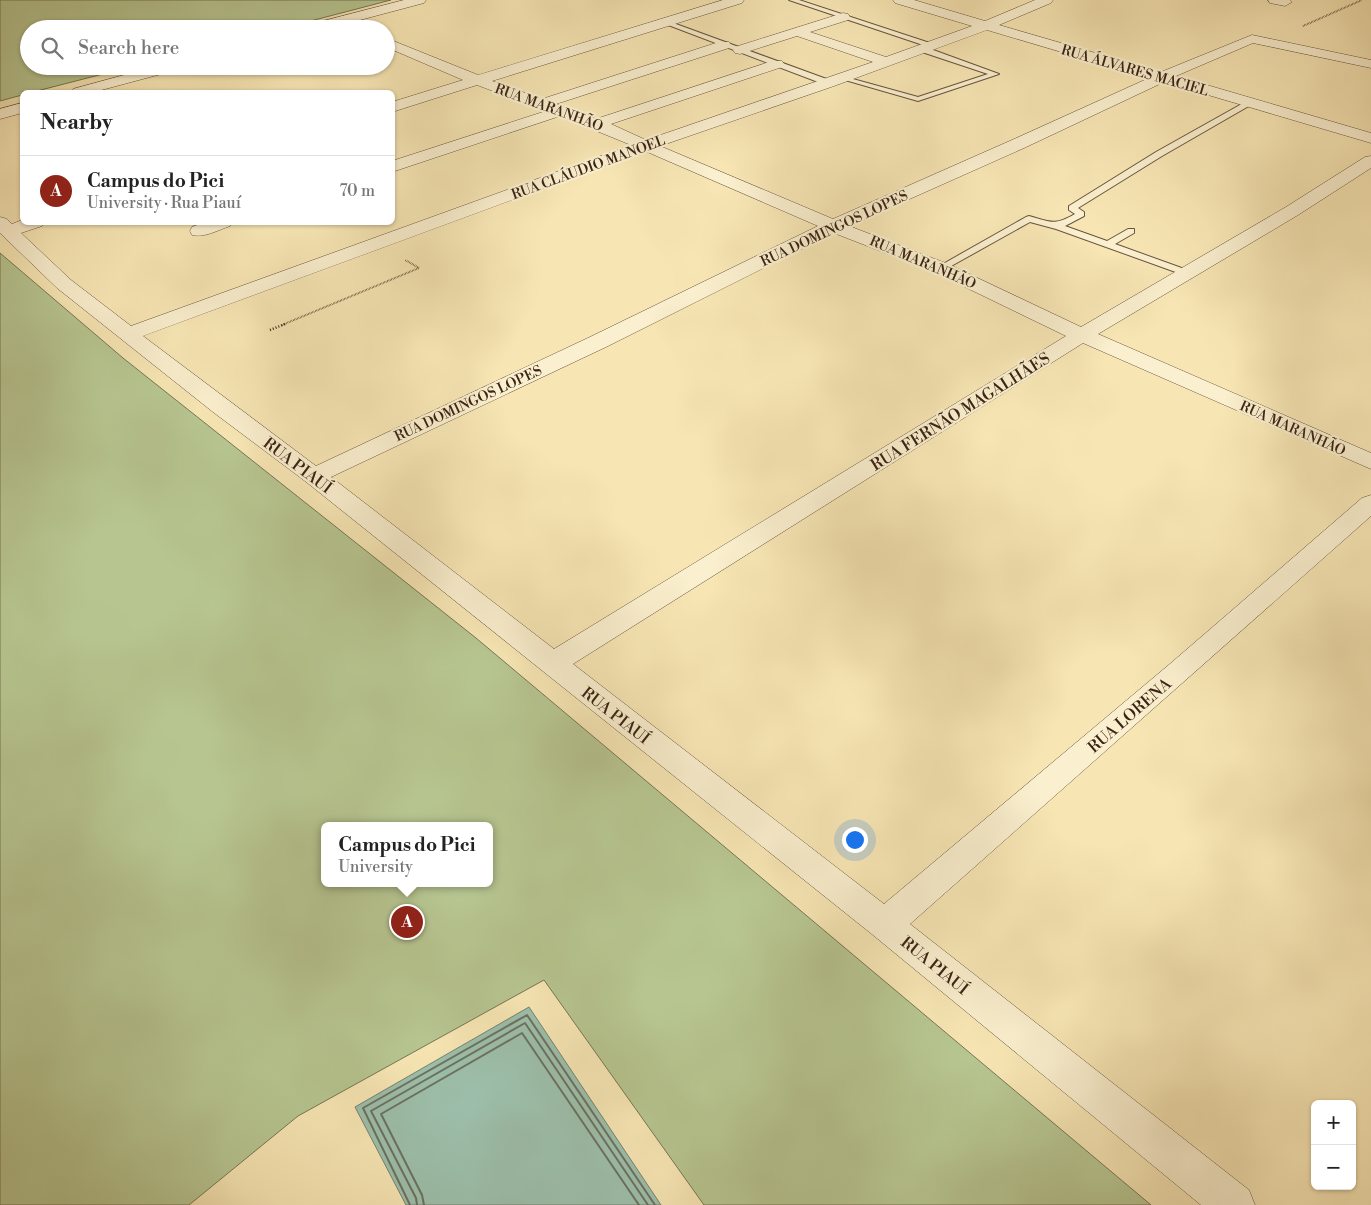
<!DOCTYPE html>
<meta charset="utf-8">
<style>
body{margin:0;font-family:"Libre Bodoni",serif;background:#f6f6f6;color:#222}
.controls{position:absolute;right:15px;bottom:15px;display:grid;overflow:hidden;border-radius:8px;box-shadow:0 1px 4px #0004}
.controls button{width:45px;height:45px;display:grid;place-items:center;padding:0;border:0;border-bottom:1px solid #e0e0e0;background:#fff;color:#222;font:25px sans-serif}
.you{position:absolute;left:854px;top:839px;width:18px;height:18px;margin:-12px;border:4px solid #fff;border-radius:50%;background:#1a73e8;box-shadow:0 0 0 8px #1a73e833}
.badge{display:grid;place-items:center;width:32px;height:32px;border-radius:50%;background:#8f2418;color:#fff;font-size:16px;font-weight:700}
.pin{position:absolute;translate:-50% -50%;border:2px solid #fff;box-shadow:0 1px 5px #0006}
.popup{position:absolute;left:321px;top:822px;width:172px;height:65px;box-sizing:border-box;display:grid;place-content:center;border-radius:8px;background:#fff;filter:drop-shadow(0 1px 4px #0005);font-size:16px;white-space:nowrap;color:#767676}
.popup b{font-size:19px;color:#222}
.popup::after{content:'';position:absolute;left:50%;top:100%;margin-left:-10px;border:10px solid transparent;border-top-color:#fff}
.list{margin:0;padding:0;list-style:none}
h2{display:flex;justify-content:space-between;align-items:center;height:65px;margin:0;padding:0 20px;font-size:21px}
h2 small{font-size:16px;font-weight:400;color:#767676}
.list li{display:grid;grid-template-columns:32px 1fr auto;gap:15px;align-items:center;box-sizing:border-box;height:70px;padding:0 20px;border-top:1px solid #e0e0e0}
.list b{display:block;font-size:19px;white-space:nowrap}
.list p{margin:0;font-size:16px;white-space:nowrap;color:#767676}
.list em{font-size:16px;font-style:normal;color:#767676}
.icon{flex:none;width:28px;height:28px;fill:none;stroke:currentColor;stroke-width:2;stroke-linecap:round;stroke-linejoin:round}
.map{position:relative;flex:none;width:1371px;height:1205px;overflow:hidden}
.search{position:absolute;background:#fff;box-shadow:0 1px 4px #0004;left:20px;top:20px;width:375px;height:55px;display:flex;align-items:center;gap:12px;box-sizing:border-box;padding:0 18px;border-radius:28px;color:#767676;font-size:19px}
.panel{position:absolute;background:#fff;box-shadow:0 1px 4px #0004;left:20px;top:90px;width:375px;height:135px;border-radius:8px}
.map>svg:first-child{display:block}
.green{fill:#b7c691;stroke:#787554;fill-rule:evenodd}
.water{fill:#9dc0ac;stroke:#758270}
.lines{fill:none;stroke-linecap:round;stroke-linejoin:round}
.shore{stroke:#6b7261;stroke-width:2}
.lane-casing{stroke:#68543e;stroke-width:2}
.street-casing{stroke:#68543e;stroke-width:1}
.path-far1{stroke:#392416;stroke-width:2;stroke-dasharray:0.5 1;stroke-linecap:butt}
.path{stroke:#392416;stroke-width:2.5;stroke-dasharray:1 2;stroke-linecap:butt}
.lane{fill:#faefce;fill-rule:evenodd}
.street{fill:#faefce;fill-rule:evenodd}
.labels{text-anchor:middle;stroke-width:4.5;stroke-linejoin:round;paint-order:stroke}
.far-street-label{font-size:14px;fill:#392416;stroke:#faefce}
.street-label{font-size:16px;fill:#392416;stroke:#faefce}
</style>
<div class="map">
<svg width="1371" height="1205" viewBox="0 0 1371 1205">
<rect width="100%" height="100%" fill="#f7e6b4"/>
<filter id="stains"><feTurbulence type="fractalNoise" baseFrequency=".004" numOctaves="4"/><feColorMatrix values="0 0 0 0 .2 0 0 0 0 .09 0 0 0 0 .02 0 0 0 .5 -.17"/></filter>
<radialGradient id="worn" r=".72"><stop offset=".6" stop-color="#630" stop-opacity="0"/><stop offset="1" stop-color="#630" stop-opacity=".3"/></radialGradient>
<g class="green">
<path d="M 0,0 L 391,0 L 280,29 L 29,29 L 29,66 L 134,66 L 33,92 L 22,92 L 22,95 L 0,101 Z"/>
<path d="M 0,253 L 123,358 L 476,638 L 1151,1205 L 704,1205 L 544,980 L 298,1116 L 189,1205 L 0,1205 ZM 324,826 L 490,826 L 490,883 L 324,883 Z"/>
</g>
<path class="water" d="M 529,1007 L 661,1205 L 406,1205 L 355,1107 Z"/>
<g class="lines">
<g class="shore">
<path d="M 410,1205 L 363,1108 L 527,1015 L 655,1205"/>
<path d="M 417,1205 L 416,1198 L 371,1111 L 525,1023 L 648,1205"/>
<path d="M 424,1205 L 422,1195 L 381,1114 L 522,1033 L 639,1205"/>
</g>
<g class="lane-casing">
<g id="lane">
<path d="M 789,0 L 799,0 L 936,45 L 929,47 Z"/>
<path d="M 665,20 L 832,81 L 833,83 L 826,85 L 663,23 L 662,22 Z"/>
<path d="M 919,47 L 925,47 L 999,74 L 918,101 L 838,78 L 842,76 L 918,97 L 988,74 L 919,51 Z"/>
<path d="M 1247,101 L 1254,103 L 1162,156 L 1078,208 L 1084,212 L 1084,216 L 1065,226 L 1107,241 L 1128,229 L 1134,229 L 1134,233 L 1115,244 L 1190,271 L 1190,275 L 1184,275 L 1056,229 L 1030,222 L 944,270 L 941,271 L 936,268 L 1026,217 L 1029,216 C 1051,222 1054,226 1075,214 L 1069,210 L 1069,206 L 1156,152 Z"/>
</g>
</g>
<g class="street-casing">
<g id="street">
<path d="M 404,0 L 426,0 L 424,3 L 326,29 L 302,29 L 304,26 Z"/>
<path d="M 723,0 L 744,0 L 742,3 L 492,81 L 542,99 L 719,42 L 729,42 L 731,45 L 729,48 L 556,104 L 596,119 L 772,61 L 782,61 L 784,64 L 782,67 L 611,124 L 646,140 L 873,62 L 797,36 L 740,54 L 735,53 L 733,50 L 735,47 L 843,13 L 848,14 L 850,17 L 848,20 L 810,32 L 886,57 L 972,26 L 895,3 L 893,0 L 914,0 L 985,21 L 1035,0 L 1053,0 L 1051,3 L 999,25 L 1161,72 L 1252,35 L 1371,60 L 1371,68 L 1253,43 L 1176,76 L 1371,133 L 1371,143 L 1164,82 L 1024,148 L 849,226 L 948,264 L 1081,327 L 1286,207 L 1365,157 L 1371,156 L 1371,168 L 1298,215 L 1098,334 L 1371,453 L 1371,469 L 1083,343 L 573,664 L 884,904 L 1171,663 L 1362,498 L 1371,495 L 1371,516 L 910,924 L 1249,1190 L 1255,1205 L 1201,1205 L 873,935 L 305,481 L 213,412 L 57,288 L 0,233 L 0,217 L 7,219 L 12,224 L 22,220 L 22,222 L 44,222 L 42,226 L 21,233 L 71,280 L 131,326 L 631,145 L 560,116 L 392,172 L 392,161 L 546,111 L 477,85 L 392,112 L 392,102 L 463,80 L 386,47 L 386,38 L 478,75 ZM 987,30 L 1149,78 L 1012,140 L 833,219 L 660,146 L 834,86 ZM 645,151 L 818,226 L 590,337 L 316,466 L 143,336 ZM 834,233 L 934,272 L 1066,336 L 554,649 L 331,477 L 606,347 Z"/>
<path d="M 1268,0 L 1290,0 L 1292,2 L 1285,6 L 1270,3 Z"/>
<path d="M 157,66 L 182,66 L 180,69 L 94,92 L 70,92 L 73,89 Z"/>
<path d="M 22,103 L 22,113 L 0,119 L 0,109 Z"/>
<path d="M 205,222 L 232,222 L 230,226 C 218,230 205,238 192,235 L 190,231 L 192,227 Z"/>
</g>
</g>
<g class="path-far1">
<path d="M 1303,26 L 1362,0"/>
<path d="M 282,325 L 419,268 L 405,260"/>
</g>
<path class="path" d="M 270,330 L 285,324"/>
<use href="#lane" class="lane"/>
<use href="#street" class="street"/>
</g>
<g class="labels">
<g class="far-street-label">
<text transform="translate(1135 70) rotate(16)" y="5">RUA ÁLVARES MACIEL</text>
<text transform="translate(549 107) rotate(20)" y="5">RUA MARANHÃO</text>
<text transform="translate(588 167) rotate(-20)" y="5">RUA CLÁUDIO MANOEL</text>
<text transform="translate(834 228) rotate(-25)" y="5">RUA DOMINGOS LOPES</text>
<text transform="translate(923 262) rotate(23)" y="5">RUA MARANHÃO</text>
<text transform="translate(468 403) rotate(-25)" y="5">RUA DOMINGOS LOPES</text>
<text transform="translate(1293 428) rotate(24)" y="5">RUA MARANHÃO</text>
</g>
<g class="street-label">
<text transform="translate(960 411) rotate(-32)" y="6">RUA FERNÃO MAGALHÃES</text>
<text transform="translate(298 465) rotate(37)" y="6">RUA PIAUÍ</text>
<text transform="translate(616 715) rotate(38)" y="6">RUA PIAUÍ</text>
<text transform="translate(1129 715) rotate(-41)" y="6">RUA LORENA</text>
<text transform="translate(935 965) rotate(39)" y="6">RUA PIAUÍ</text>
</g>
</g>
<rect width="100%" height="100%" filter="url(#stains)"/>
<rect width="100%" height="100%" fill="url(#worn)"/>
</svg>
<div class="controls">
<button>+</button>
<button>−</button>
</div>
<div class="you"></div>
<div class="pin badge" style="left:407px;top:922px">A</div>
<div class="popup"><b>Campus do Pici</b>University</div>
<div class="search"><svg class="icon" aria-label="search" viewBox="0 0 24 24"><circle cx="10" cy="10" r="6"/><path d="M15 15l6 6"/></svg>Search here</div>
<section class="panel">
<h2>Nearby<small></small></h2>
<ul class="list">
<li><span class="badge">A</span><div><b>Campus do Pici</b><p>University · Rua Piauí</p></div><em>70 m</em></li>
</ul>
</section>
</div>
